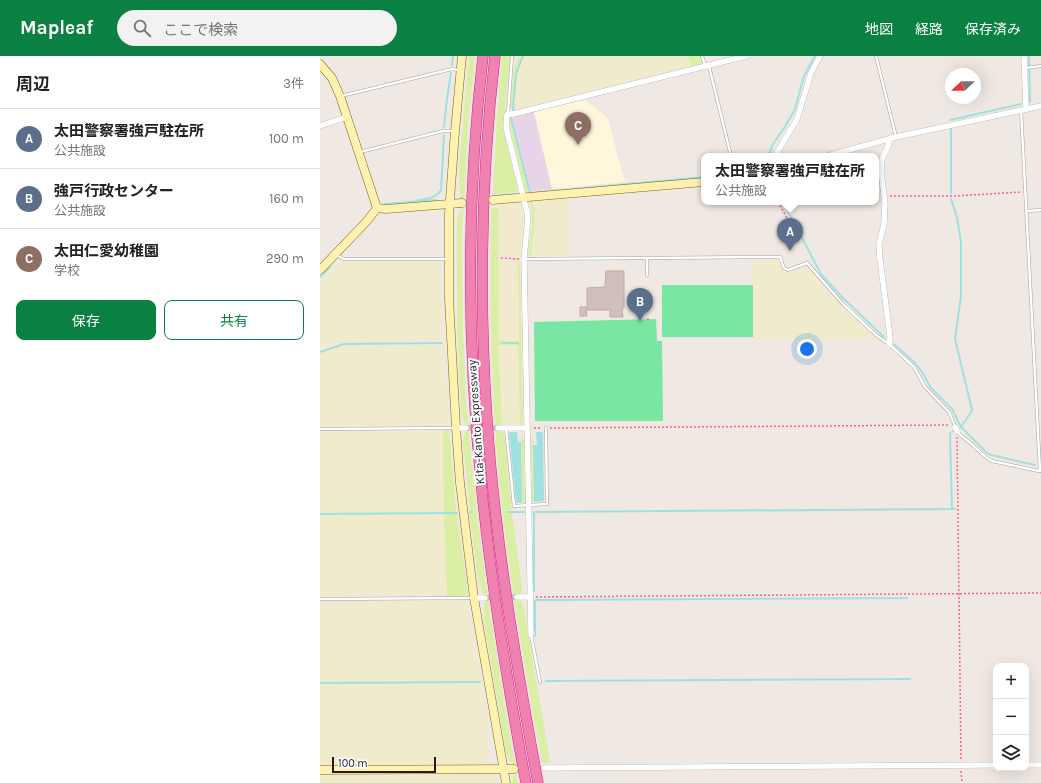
<!DOCTYPE html>
<html lang="ja">
<meta charset="utf-8">
<style>
body{margin:0;font-family:Karla,"Noto Sans JP",sans-serif;background:#f2f2f2;color:#222}
.controls{position:absolute;right:12px;bottom:12px;display:grid;overflow:hidden;border-radius:8px;box-shadow:0 4px 16px #0002}
.controls button{width:36px;height:36px;display:grid;place-items:center;padding:0;border:0;border-bottom:1px solid #e0e0e0;background:#fff;color:#222;font:20px sans-serif}
.compass{position:absolute;left:625px;top:12px;width:36px;height:36px;border-radius:50%;background:#fff;box-shadow:0 4px 16px #0002;rotate:248deg}
.scale{position:absolute;left:12px;bottom:10px;width:104px;box-sizing:border-box;padding-left:4px;border:2px solid #1e1e1e;border-top:0;font-size:11px;line-height:14px;white-space:nowrap;color:#1e1e1e;-webkit-text-stroke:3px #fff;paint-order:stroke}
.you{position:absolute;left:487px;top:293px;width:14px;height:14px;margin:-10px;border:3px solid #fff;border-radius:50%;background:#1a73e8;box-shadow:0 0 0 6px #1a73e833}
.badge{display:grid;place-items:center;width:26px;height:26px;border-radius:50%;background:#0b8043;color:#fff;font-size:13px;font-weight:700}
.pin{position:absolute;translate:-50% -33px;filter:drop-shadow(0 1px 2px #0008)}
.pin::after{content:'';position:absolute;top:21px;width:14px;height:12px;background:inherit;clip-path:polygon(0 0,100% 0,50% 100%)}
.popup{position:absolute;left:381px;top:97px;width:178px;height:52px;box-sizing:border-box;display:grid;place-content:center;border-radius:8px;background:#fff;filter:drop-shadow(0 1px 3px #0005);font-size:13px;white-space:nowrap;color:#767676}
.popup b{font-size:15px;color:#222}
.popup::after{content:'';position:absolute;left:50%;top:100%;margin-left:-8px;border:8px solid transparent;border-top-color:#fff}
.list{margin:0;padding:0;list-style:none}
h2{display:flex;justify-content:space-between;align-items:center;height:52px;margin:0;padding:0 16px;font-size:17px}
h2 small{font-size:13px;font-weight:400;color:#767676}
.list li{display:grid;grid-template-columns:26px 1fr auto;gap:12px;align-items:center;box-sizing:border-box;height:60px;padding:0 16px;border-top:1px solid #e0e0e0}
.list b{display:block;font-size:15px;white-space:nowrap}
.list p{margin:0;font-size:13px;white-space:nowrap;color:#767676}
.list em{font-size:13px;font-style:normal;color:#767676}
.actions{display:flex;gap:8px;padding:12px 16px}
.actions a{flex:1;padding:9px 0;border:1px solid #0b8043;border-radius:8px;text-align:center;font-size:14px;color:#0b8043}
.actions .main{background:#0b8043;color:#fff}
.icon{flex:none;width:22px;height:22px;fill:none;stroke:currentColor;stroke-width:2;stroke-linecap:round;stroke-linejoin:round}
.map{position:relative;flex:none;width:721px;height:727px;overflow:hidden}
header{display:flex;align-items:center;gap:24px;box-sizing:border-box;height:56px;padding:0 20px;background:#0b8043;color:#fff}
header strong{font-size:19px}
nav{display:flex;gap:22px;margin-inline-start:auto;font-size:14px}
.search{width:280px;height:36px;background:#f2f2f2;display:flex;align-items:center;gap:10px;box-sizing:border-box;padding:0 14px;border-radius:22px;color:#767676;font-size:15px}
main{display:flex}
aside{flex:1;background:#fff}
.map>svg:first-child{display:block}
.industrial{fill:#e8d4e9}
.education{fill:#fff7dc}
.farmland{fill:#f0ebcc}
.grass{fill:#daefa3}
.pitch{fill:#79e6a3}
.water{fill:#9fe1e1}
.lines{fill:none;stroke-linecap:round;stroke-linejoin:round}
.stream{stroke:#9fe1e1;stroke-width:2}
.building{fill:#d0c0bb;stroke:#c3aaa4}
.street-tunnel{stroke:#c6c0bb;stroke-width:5.5;stroke-dasharray:5.5 3;stroke-linecap:butt}
.lane-casing{stroke:#a2a2a2;stroke-width:3.5}
.street-casing{stroke:#a2a2a2;stroke-width:6}
.secondary-casing{stroke:#796a00;stroke-width:9}
.highway-casing{stroke:#e9148e;stroke-width:11}
.path{stroke:#ff6478;stroke-width:1.5;stroke-dasharray:2 2;stroke-linecap:butt}
.lane{stroke:#fff;stroke-width:2.5}
.street{stroke:#fff;stroke-width:5.5}
.secondary{stroke:#fff1b1;stroke-width:8}
.highway{stroke:#ee83af;stroke-width:10}
.labels{text-anchor:middle;stroke-width:4;stroke-linejoin:round;paint-order:stroke}
.street-label{font-size:12px;fill:#1e1e1e;stroke:#fff}
</style>
<header>
<strong>Mapleaf</strong>
<div class="search"><svg class="icon" aria-label="search" viewBox="0 0 24 24"><circle cx="10" cy="10" r="6"/><path d="M15 15l6 6"/></svg>ここで検索</div>
<nav><a>地図</a><a>経路</a><a>保存済み</a></nav>
</header>
<main>
<aside>
<h2>周辺<small>3件</small></h2>
<ul class="list">
<li><span class="badge" style="background:#5c6f8a">A</span><div><b>太田警察署強戸駐在所</b><p>公共施設</p></div><em>100 m</em></li>
<li><span class="badge" style="background:#5c6f8a">B</span><div><b>強戸行政センター</b><p>公共施設</p></div><em>160 m</em></li>
<li><span class="badge" style="background:#8d6e63">C</span><div><b>太田仁愛幼稚園</b><p>学校</p></div><em>290 m</em></li>
</ul>
<div class="actions"><a class="main">保存</a><a>共有</a></div>
</aside>
<div class="map">
<svg width="721" height="727" viewBox="0 0 721 727">
<rect width="100%" height="100%" fill="#f0e8e2"/>
<path class="industrial" d="M 214,56 L 232,133 L 209,135 L 191,62 Z"/>
<path class="education" d="M 265,44 L 288,62 L 302,116 L 305,126 L 232,133 L 214,56 Z"/>
<g class="farmland">
<path d="M 203,0 L 368,0 L 372,10 L 193,54 L 196,18 Z"/>
<path d="M 248,142 L 249,200 L 211,200 L 216,163 L 215,152 L 212,144 Z"/>
<path d="M 199,146 L 201,148 L 205,167 L 201,200 L 178,200 L 178,152 L 180,151 L 180,148 Z"/>
<path d="M 458,203 L 464,219 L 488,210 L 508,236 L 557,283 L 434,283 L 433,204 Z"/>
<path d="M 195,204 L 198,207 L 199,285 L 179,285 L 178,205 Z"/>
<path d="M 120,205 L 121,251 L 124,284 L 27,286 L 4,291 L 0,285 L 0,224 L 20,206 Z"/>
<path d="M 124,289 L 129,369 L 128,371 L 0,371 L 0,297 L 23,290 Z"/>
<path d="M 178,289 L 198,289 L 200,369 L 182,369 Z"/>
<path d="M 123,375 L 124,460 L 127,540 L 0,541 L 0,376 Z"/>
<path d="M 147,544 L 168,667 L 169,708 L 0,709 L 0,545 Z"/>
<path d="M 176,717 L 178,727 L 0,727 L 0,719 Z"/>
</g>
<g class="grass">
<path d="M 149,0 L 155,0 L 150,52 L 149,55 L 142,179 L 143,287 L 144,289 L 146,354 L 147,355 C 157,480 176,603 198,727 L 192,727 L 193,720 L 195,719 L 192,707 L 190,706 L 186,695 L 166,576 L 164,559 L 165,539 L 163,538 L 158,523 L 150,458 L 152,457 L 152,455 L 150,455 L 143,386 L 145,376 L 147,376 L 146,370 L 145,369 L 141,355 L 137,264 L 137,163 L 140,154 L 142,154 L 142,141 L 140,140 L 139,112 Z"/>
<path d="M 182,0 L 190,0 L 183,72 L 198,135 L 196,136 L 173,138 L 177,62 Z"/>
<path d="M 200,0 L 203,0 L 196,18 L 193,54 L 190,51 L 194,11 Z"/>
<path d="M 368,0 L 381,0 L 383,8 L 372,10 Z"/>
<path d="M 191,62 L 209,135 L 206,136 L 205,134 L 189,66 Z"/>
<path d="M 212,144 C 219,164 212,181 211,200 L 208,198 L 212,168 L 210,145 Z"/>
<path d="M 171,152 L 178,152 L 178,155 L 179,285 L 199,285 L 198,208 L 195,204 L 197,204 L 200,208 L 203,368 L 200,369 L 198,289 L 178,289 L 182,369 L 178,368 L 178,374 L 182,375 L 184,378 L 192,454 L 187,454 L 188,457 L 192,457 L 202,533 L 201,538 L 197,538 L 197,544 L 201,545 L 204,552 L 230,706 L 222,707 C 205,612 188,518 179,422 C 171,333 169,244 171,152 Z"/>
<path d="M 129,374 L 136,455 L 148,538 L 146,540 L 127,540 L 124,460 L 123,375 Z"/>
<path d="M 213,382 L 214,446 L 212,446 L 211,383 Z"/>
<path d="M 201,383 L 204,383 L 205,447 L 202,447 Z"/>
</g>
<g class="pitch">
<rect x="342" y="229" width="91" height="52"/>
<path d="M 336,263 L 337,285 L 342,285 L 343,365 L 215,365 L 214,266 Z"/>
</g>
<g class="water">
<path d="M 189,376 L 197,376 L 198,386 L 201,386 L 202,447 L 196,447 Z"/>
<path d="M 216,376 L 223,376 L 224,445 L 214,446 L 213,389 L 217,389 Z"/>
</g>
<g class="lines">
<g class="stream">
<path d="M 709,0 L 710,46"/>
<path d="M 132,9 L 133,0"/>
<path d="M 193,54 L 196,18 L 203,0"/>
<path d="M 191,62 L 210,137 L 384,121"/>
<path d="M 630,64 L 701,48"/>
<path d="M 124,71 L 127,42 L 131,17"/>
<path d="M 448,100 L 453,88 L 466,69 L 475,53 L 484,20 L 495,0"/>
<path d="M 631,137 L 631,73"/>
<path d="M 173,140 L 196,138"/>
<path d="M 141,142 L 142,142"/>
<path d="M 631,143 L 637,161 L 641,186 L 641,240 L 635,283 L 652,354 L 651,356 L 641,371"/>
<path d="M 96,145 C 105,142 115,144 121,134 L 124,79"/>
<path d="M 463,146 L 501,218 L 522,241 L 564,281"/>
<path d="M 65,148 L 116,144"/>
<path d="M 0,221 L 11,210"/>
<path d="M 182,287 L 198,287"/>
<path d="M 574,288 L 596,308 L 602,316 L 611,332 L 632,353 L 641,371 L 667,397 L 671,399 L 715,409"/>
<path d="M 0,296 L 24,288 L 122,287"/>
<path d="M 632,453 L 630,377 L 633,375"/>
<path d="M 150,456 L 152,456"/>
<path d="M 187,456 L 204,456"/>
<path d="M 0,458 L 137,457"/>
<path d="M 214,535 L 214,456 L 635,453"/>
<path d="M 215,580 L 215,545 L 216,544 L 587,542"/>
<path d="M 226,625 L 590,623"/>
<path d="M 0,627 L 160,626"/>
</g>
</g>
<g class="building">
<path d="M 286,215 L 304,215 L 304,252 L 302,252 L 303,261 L 290,261 L 290,254 L 267,254 L 267,232 L 285,231 Z"/>
<path d="M 260,251 L 266,251 L 267,260 L 260,260 Z"/>
</g>
<g class="lines">
<g class="street-tunnel">
<path d="M 146,372 L 178,372"/>
<path d="M 165,542 L 197,541"/>
</g>
<g class="lane-casing">
<g id="lane">
<path d="M 382,0 L 385,9"/>
<path d="M 556,0 L 576,81"/>
<path d="M 389,10 L 411,100"/>
<path d="M 705,12 L 721,10"/>
<path d="M 21,40 L 132,13 L 138,14"/>
<path d="M 701,54 L 720,415"/>
<path d="M 188,57 L 192,0"/>
<path d="M 40,96 L 123,75 L 134,75"/>
<path d="M 707,155 L 721,154"/>
<path d="M 16,199 L 24,203 L 128,203"/>
<path d="M 327,202 L 327,219"/>
<path d="M 205,203 L 457,201 L 460,201 L 464,212 L 468,214 L 487,207 L 523,248 L 556,279 L 569,288 L 594,311 L 605,331 L 629,356 L 635,370"/>
<path d="M 186,372 L 194,450 L 227,448 L 226,372"/>
<path d="M 0,373 L 134,372"/>
<path d="M 637,375 C 642,382 644,381 649,386 C 658,393 663,401 672,405 L 719,415"/>
<path d="M 0,543 L 152,542"/>
<path d="M 211,579 L 220,626"/>
</g>
</g>
<g class="street-casing">
<g id="street">
<path d="M 704,0 L 706,53"/>
<path d="M 0,70 L 27,61"/>
<path d="M 455,100 L 477,63 L 491,17 L 500,0"/>
<path d="M 507,100 L 576,81 L 721,50"/>
<path d="M 569,288 L 570,281 L 560,203 L 559,189 L 564,168 L 565,148 L 561,115 L 562,103 L 568,90 L 570,82"/>
<path d="M 635,371 L 637,375"/>
<path d="M 136,372 L 146,372"/>
<path d="M 178,372 L 207,372"/>
<path d="M 197,541 L 210,541"/>
<path d="M 154,542 L 165,542"/>
<path d="M 211,579 L 204,203 L 208,160 L 187,75 L 186,70 L 187,58 L 193,58 L 426,0"/>
<path d="M 706,709 L 721,709"/>
<path d="M 224,712 L 676,709"/>
</g>
</g>
<g class="secondary-casing">
<g id="secondary">
<path d="M 142,0 L 135,75 L 129,158 L 129,243 L 136,372 L 140,427 L 154,542 L 186,727"/>
<path d="M 0,8 L 12,22 L 20,40 L 57,152 L 47,165 L 0,214"/>
<path d="M 173,144 L 384,126"/>
<path d="M 57,152 L 66,153 L 142,147"/>
<path d="M 0,714 L 194,713"/>
</g>
</g>
<g class="highway-casing">
<g id="highway">
<path d="M 163,0 C 146,145 147,292 162,436 C 172,534 188,631 206,727"/>
<path d="M 175,0 C 161,120 159,242 167,363 C 175,485 196,607 218,727"/>
</g>
</g>
<g class="path">
<path d="M 570,140 L 635,140 L 702,136"/>
<path d="M 458,146 L 476,178"/>
<path d="M 181,202 L 199,203"/>
<path d="M 328,264 L 328,260"/>
<path d="M 214,372 L 222,372"/>
<path d="M 230,372 L 630,369"/>
<path d="M 637,381 L 641,703"/>
<path d="M 216,541 L 721,537"/>
<path d="M 641,715 L 642,727"/>
</g>
<use href="#lane" class="lane"/>
<use href="#street" class="street"/>
<use href="#secondary" class="secondary"/>
<use href="#highway" class="highway"/>
</g>
<g class="labels">
<g class="street-label">
<text transform="translate(156 366) rotate(-94)" y="4">Kita-Kanto Expressway</text>
</g>
</g>
</svg>
<div class="controls">
<button>+</button>
<button>−</button>
<button><svg class="icon" aria-label="layers" viewBox="0 0 24 24"><path d="M12 4l9 5-9 5-9-5zM3 14l9 5 9-5"/></svg></button>
</div>
<svg class="compass" viewBox="-18 -18 36 36"><path d="M0-13l5 13h-10z" fill="#e53935"/><path d="M0 13l5-13h-10z" fill="#767676"/></svg>
<div class="scale">100 m</div>
<div class="you"></div>
<div class="pin badge" style="left:470px;top:195px;background:#5c6f8a">A</div>
<div class="popup"><b>太田警察署強戸駐在所</b>公共施設</div>
<div class="pin badge" style="left:320px;top:265px;background:#5c6f8a">B</div>
<div class="pin badge" style="left:258px;top:89px;background:#8d6e63">C</div>
</div>
</main>
